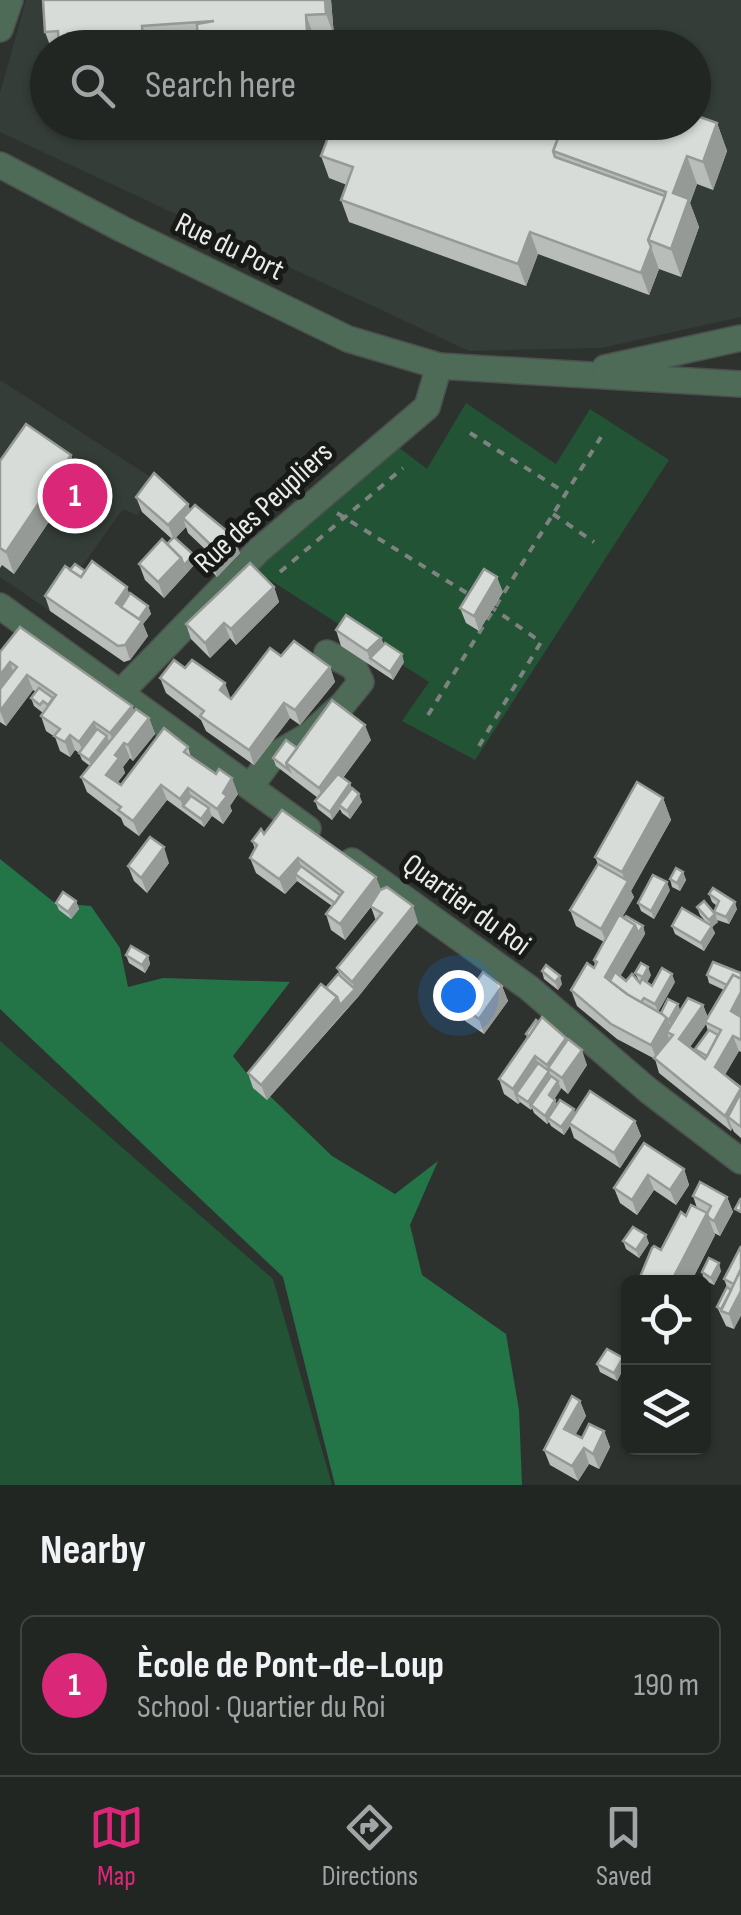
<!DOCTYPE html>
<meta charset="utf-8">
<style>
body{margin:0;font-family:"Sofia Sans Condensed",sans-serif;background:#2e3230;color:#f1f3f6}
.controls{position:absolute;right:30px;bottom:30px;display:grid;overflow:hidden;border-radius:15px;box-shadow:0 2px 8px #0004}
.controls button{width:90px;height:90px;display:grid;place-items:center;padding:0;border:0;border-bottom:2px solid #3f4341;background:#222623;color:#f1f3f6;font:50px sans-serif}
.you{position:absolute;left:458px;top:995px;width:35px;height:35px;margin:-25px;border:8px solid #fff;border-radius:50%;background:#1a73e8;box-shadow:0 0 0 15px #1a73e833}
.badge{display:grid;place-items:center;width:65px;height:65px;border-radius:50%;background:#db2777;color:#fff;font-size:32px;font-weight:700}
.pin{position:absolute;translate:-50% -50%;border:5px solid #fff;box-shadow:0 2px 10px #0006}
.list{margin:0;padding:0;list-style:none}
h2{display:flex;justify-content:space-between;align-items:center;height:130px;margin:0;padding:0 40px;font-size:42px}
h2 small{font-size:32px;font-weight:400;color:#a2a5a6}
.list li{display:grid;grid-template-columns:65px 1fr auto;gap:30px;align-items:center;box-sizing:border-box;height:140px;margin:0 20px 20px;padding:0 20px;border:2px solid #3f4341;border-radius:15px}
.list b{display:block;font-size:38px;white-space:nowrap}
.list p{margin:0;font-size:32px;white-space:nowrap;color:#a2a5a6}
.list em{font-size:32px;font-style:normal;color:#a2a5a6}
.icon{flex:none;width:55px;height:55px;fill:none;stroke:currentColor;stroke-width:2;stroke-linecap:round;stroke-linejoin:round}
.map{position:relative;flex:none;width:741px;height:1485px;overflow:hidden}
.search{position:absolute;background:#222623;box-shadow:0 2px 8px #0004;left:30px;right:30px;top:30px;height:110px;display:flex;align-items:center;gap:25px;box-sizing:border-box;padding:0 35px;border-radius:55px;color:#a2a5a6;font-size:38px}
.sheet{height:290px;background:#222623}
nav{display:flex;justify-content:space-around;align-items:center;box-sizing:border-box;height:140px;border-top:2px solid #3f4341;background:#222623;font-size:28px;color:#a2a5a6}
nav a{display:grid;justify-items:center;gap:5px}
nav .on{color:#db2777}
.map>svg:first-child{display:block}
.built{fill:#343d37;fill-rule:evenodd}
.green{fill:#215334}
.forest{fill:#237446}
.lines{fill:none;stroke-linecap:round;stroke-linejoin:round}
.minor-casing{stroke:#4c504d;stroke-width:28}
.path{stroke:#7f8380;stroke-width:4;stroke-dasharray:8 8;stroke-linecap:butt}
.minor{stroke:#4d6b57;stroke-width:25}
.wall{fill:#b9bdba;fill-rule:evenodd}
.shaded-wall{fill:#969a97}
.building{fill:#d7dcd8;stroke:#969a97;stroke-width:2.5}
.labels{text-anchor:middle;stroke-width:10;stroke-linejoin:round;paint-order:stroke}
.street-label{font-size:30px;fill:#e9ecea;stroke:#181a18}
</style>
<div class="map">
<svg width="741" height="1485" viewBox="0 0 741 1485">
<rect width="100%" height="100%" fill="#2e322f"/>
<g class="built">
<path d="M 26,0 L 741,0 L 741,317 L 601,348 L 469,351 L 0,132 L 0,93 ZM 48,48 L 694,48 L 694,122 L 48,122 Z"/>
<path d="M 0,380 L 160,483 L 137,515 L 123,509 L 50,611 L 0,577 Z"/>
</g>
<g class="green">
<path d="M 466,403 L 556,464 L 590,409 L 669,460 L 475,760 L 402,721 L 429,682 L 256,571 L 397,446 L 427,469 Z"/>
<path d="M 0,1041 L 273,1279 L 332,1485 L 0,1485 Z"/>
</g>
<path class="forest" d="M 0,859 L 55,903 L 91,906 L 120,948 L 128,987 L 163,978 L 290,982 L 233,1056 L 248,1075 L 332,1156 L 395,1194 L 438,1161 L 410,1225 L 422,1275 L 506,1334 L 519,1410 L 522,1485 L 335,1485 L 283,1277 L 0,1009 Z"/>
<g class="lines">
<g class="minor-casing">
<g id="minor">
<path d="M 0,29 L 10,0"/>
<path d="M 0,165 L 122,229 L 348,339 L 439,366 L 741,384"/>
<path d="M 605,368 L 741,338"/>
<path d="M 0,606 L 308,829"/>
<path d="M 121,692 L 258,551 L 427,407 L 439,366"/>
<path d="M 250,787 L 273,756 L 309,735 L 343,704 L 361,682 L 354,667 L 327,653"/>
<path d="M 352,861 L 529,988 L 649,1091 L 741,1161"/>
</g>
</g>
<g class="path">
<path d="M 470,433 L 566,493"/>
<path d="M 337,513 L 470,595"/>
<path d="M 553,514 L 594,542"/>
<path d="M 280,572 L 403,468"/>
<path d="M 428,715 L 601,437"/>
<path d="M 479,746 L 541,642 L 491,607"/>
</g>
<use href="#minor" class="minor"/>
</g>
<g class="wall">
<path d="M 43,0 L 331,0 L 334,36 L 194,45 L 195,48 L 51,48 L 45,32 Z"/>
<path d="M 717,123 L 727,151 L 713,190 L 697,184 L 690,203 L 699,227 L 681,277 L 659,269 L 649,295 L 538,254 L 526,286 L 349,222 L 341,200 L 347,185 L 329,178 L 321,156 Z"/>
<path d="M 0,461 L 73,462 L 112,499 L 102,514 L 76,496 L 72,487 L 14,574 L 2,565 L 0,568 Z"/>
<path d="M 136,497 L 188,504 L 190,510 L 240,553 L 217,577 L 209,568 L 204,553 L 206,550 L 188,533 L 186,527 L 175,538 L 196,563 L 164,598 L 145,580 L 139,564 L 167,544 L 172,539 L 142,512 Z"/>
<path d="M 70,570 L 85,571 L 148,606 L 151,614 L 143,624 L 148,636 L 130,660 L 124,662 L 50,611 L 45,596 Z"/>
<path d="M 274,587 L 279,602 L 236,645 L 230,638 L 210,658 L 191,639 L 186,624 Z"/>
<path d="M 503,592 L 479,631 L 466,623 L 460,608 Z"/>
<path d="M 336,630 L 381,638 L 384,645 L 404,662 L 393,680 L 341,646 Z"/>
<path d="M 0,652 L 132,706 L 134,711 L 149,718 L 155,734 L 133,761 L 130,758 L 123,767 L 125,773 L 117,783 L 121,785 L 188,747 L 191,757 L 238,794 L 230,806 L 232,811 L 223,824 L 212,816 L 204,827 L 167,800 L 139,836 L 124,825 L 121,818 L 87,792 L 81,777 L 90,766 L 82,760 L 79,753 L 75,750 L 70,757 L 60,751 L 55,737 L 46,731 L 41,716 L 43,713 L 34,706 L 31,698 L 36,692 L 33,690 L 6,726 L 0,722 Z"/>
<path d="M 281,656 L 330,667 L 335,682 L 300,725 L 290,718 L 254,765 L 206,731 L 201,720 L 166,693 L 160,678 L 231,699 Z"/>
<path d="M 371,740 L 343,778 L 362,802 L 350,819 L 342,813 L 340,809 L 332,820 L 318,809 L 315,801 L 318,798 L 276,766 L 273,758 L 297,748 Z"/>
<path d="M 663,798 L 671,820 L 631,891 L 634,897 L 622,917 L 643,926 L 645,934 L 620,976 L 626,981 L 640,983 L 635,973 L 651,975 L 647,982 L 652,986 L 675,982 L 658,1012 L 661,1013 L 680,1011 L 703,1005 L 708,1018 L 724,990 L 709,983 L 707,975 L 741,973 L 741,1052 L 739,1051 L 725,1074 L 741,1086 L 741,1138 L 734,1132 L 732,1128 L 731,1131 L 659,1073 L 655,1059 L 617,1039 L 577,1006 L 571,990 L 594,968 L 595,965 L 594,960 L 604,942 L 576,926 L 570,910 L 598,864 L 595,857 ZM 706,1024 L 708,1031 L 695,1049 L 696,1052 L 690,1047 Z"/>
<path d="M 264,834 L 381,890 L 418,922 L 358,997 L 267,1100 L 253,1088 L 248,1073 L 340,975 L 337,968 L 376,921 L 371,907 L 345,940 L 331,930 L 326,914 L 332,906 L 297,881 L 285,894 L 256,873 L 250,858 L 255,849 L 252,841 Z"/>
<path d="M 169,863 L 147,893 L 134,881 L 128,866 Z"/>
<path d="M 683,872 L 686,880 L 680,891 L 672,887 L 670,879 Z"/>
<path d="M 670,890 L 654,919 L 641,911 L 638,903 Z"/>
<path d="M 709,894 L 737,909 L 729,924 L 717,920 L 718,922 L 712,927 L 715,933 L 704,951 L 675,934 L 672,926 L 706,922 L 700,915 L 697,907 L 715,914 L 717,906 L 712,902 Z"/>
<path d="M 76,901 L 79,909 L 71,919 L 59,910 L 56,903 Z"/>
<path d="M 126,955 L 148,956 L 150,964 L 145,973 L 129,963 Z"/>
<path d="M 542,971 L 562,984 L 558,990 L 544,979 Z"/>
<path d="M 502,986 L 508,1001 L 484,1034 L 465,1021 L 460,1005 Z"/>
<path d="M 526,1034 L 566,1038 L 587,1065 L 568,1094 L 561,1088 L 554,1099 L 557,1104 L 575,1113 L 635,1121 L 641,1136 L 620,1168 L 574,1138 L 570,1126 L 564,1135 L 551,1126 L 549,1122 L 547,1124 L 534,1113 L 532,1108 L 531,1110 L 520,1102 L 518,1104 L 504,1094 L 499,1079 L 527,1038 Z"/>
<path d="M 644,1143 L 684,1169 L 689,1185 L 676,1205 L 654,1190 L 637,1215 L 620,1203 L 614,1188 Z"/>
<path d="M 693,1196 L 727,1197 L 733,1212 L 720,1236 L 714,1233 L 715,1235 L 691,1282 L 638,1282 L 686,1216 L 697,1208 Z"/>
<path d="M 623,1241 L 649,1243 L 639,1258 L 626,1249 Z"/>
<path d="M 741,1246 L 734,1329 L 726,1326 L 717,1307 L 731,1289 L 727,1287 L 724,1279 Z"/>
<path d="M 721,1271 L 714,1285 L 704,1280 L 702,1272 Z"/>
<path d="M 623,1358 L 625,1366 L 617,1381 L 600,1372 L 597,1364 Z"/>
<path d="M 580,1401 L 586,1416 L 575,1435 L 582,1438 L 604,1431 L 610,1447 L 599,1469 L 589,1464 L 578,1481 L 550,1465 L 544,1450 Z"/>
</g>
<g class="shaded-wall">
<path d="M 325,0 L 331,0 L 334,36 L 326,14 Z"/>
<path d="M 306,15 L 314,37 L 315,48 L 308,48 Z"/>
<path d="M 142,26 L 149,48 L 143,48 Z"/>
<path d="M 717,123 L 727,151 L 713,190 L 703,162 Z"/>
<path d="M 687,156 L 697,184 L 690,203 L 699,227 L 681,277 L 671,249 L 673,193 Z"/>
<path d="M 530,232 L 538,254 L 526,286 L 518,264 Z"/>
<path d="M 651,247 L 659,269 L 649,295 L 641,273 Z"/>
<path d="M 71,455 L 79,477 L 73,476 L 67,472 L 72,487 L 14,574 L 6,552 Z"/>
<path d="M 106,484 L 112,499 L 102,514 L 96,498 Z"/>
<path d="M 188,504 L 193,519 L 183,518 L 186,527 L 174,540 L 168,525 Z"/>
<path d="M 234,537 L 240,553 L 217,577 L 212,562 Z"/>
<path d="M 194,555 L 196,563 L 187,573 L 184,565 Z"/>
<path d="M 181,558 L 187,573 L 164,598 L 158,582 Z"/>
<path d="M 497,577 L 503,592 L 479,631 L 474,616 Z"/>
<path d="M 127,587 L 132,602 L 124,614 L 116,603 Z"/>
<path d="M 274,587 L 279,602 L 236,645 L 231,629 Z"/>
<path d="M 148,606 L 151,614 L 143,624 L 148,636 L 130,660 L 125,645 L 136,622 Z"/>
<path d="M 224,623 L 230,638 L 210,658 L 205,643 Z"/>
<path d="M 381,638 L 387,653 L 370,658 L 372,666 L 367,651 Z"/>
<path d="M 402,654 L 404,662 L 393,680 L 390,672 Z"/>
<path d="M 10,662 L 15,677 L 0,697 L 0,675 Z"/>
<path d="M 330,667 L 335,682 L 300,725 L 295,710 Z"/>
<path d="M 27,675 L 33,690 L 6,726 L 0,711 Z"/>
<path d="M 225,683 L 231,699 L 220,690 Z"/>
<path d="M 284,703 L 290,718 L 254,765 L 249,750 Z"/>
<path d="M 132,706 L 138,722 L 116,749 L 110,733 Z"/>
<path d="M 149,718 L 155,734 L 133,761 L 128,745 Z"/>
<path d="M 94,722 L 100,737 L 85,757 L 79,742 Z"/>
<path d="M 365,725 L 371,740 L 324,803 L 319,788 Z"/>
<path d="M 70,735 L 75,750 L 70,757 L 65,742 Z"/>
<path d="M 107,736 L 110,744 L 92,768 L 89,760 Z"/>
<path d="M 124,743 L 130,758 L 123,767 L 125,773 L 112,790 L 106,775 L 115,755 Z"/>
<path d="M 232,778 L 238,794 L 230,806 L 232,811 L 223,824 L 217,809 L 223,793 Z"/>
<path d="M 350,783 L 353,791 L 339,805 L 340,809 L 332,820 L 330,812 Z"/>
<path d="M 161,785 L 167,800 L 139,836 L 133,821 Z"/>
<path d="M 188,788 L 194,804 L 183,806 L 186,814 L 180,799 Z"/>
<path d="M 359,794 L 362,802 L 350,819 L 347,811 Z"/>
<path d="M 663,798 L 671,820 L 631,891 L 634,897 L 607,944 L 601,929 L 626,885 L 622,872 Z"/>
<path d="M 209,808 L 212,816 L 204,827 L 201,819 Z"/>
<path d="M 164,847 L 169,863 L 147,893 L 141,878 Z"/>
<path d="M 298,858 L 304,874 L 295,874 L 297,881 L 285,894 L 279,879 Z"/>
<path d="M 683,872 L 686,880 L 680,891 L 677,883 Z"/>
<path d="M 376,877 L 382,892 L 345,940 L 340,924 Z"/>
<path d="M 667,882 L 670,890 L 654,919 L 651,911 Z"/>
<path d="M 76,901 L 79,909 L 71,919 L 68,912 Z"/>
<path d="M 735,902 L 737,909 L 729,924 L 726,917 Z"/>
<path d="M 413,906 L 418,922 L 358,997 L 343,1013 L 340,1005 L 355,989 L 352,982 Z"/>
<path d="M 715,914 L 718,922 L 712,927 L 715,933 L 704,951 L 701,943 L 711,927 L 709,920 Z"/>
<path d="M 635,925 L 643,926 L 645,934 L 613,989 L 605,977 Z"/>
<path d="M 148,956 L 150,964 L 145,973 L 142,965 Z"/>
<path d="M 648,967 L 651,975 L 646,985 L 643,977 Z"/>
<path d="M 672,974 L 675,982 L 658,1012 L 655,1004 Z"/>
<path d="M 560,976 L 562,984 L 558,990 L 555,982 Z"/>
<path d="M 502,986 L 508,1001 L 484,1034 L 479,1019 Z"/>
<path d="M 741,992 L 741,1018 L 731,1011 Z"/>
<path d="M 337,997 L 343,1013 L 267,1100 L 261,1085 Z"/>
<path d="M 678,1004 L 681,1012 L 672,1028 L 669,1020 Z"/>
<path d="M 703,1005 L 709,1020 L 685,1054 L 679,1039 Z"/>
<path d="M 667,1017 L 673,1032 L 667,1032 L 669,1038 L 657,1060 L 651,1045 Z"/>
<path d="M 733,1036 L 739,1051 L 721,1082 L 715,1067 Z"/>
<path d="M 566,1038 L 571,1053 L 549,1068 L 547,1065 Z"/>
<path d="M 582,1050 L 587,1065 L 568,1094 L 562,1078 Z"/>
<path d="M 535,1056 L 541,1071 L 516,1094 L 520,1102 L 518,1104 L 513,1089 Z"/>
<path d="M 549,1071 L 552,1079 L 531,1105 L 531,1110 L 528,1102 Z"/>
<path d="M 558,1081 L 561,1089 L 552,1103 L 549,1095 Z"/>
<path d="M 741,1088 L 741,1113 L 728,1117 L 732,1128 L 731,1131 L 725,1116 Z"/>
<path d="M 555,1100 L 558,1108 L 548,1118 L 549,1122 L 547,1124 L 545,1116 Z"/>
<path d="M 574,1109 L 576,1116 L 569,1123 L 570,1126 L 564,1135 L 561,1127 Z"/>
<path d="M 635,1121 L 641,1136 L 620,1168 L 614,1153 Z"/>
<path d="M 684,1169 L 689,1185 L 676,1205 L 670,1190 Z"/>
<path d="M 648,1175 L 654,1190 L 637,1215 L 632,1200 Z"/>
<path d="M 727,1197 L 733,1212 L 720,1236 L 714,1221 Z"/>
<path d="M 707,1213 L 715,1235 L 691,1282 L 671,1282 Z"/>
<path d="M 646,1235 L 649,1243 L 639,1258 L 636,1250 Z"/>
<path d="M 719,1263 L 721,1271 L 714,1285 L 711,1278 Z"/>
<path d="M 741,1281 L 741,1316 L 734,1329 L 729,1314 Z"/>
<path d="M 623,1358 L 625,1366 L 617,1381 L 614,1373 Z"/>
<path d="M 580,1401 L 586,1416 L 570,1445 L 564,1429 Z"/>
<path d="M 604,1431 L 610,1447 L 599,1469 L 593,1454 Z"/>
<path d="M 584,1448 L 589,1464 L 578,1481 L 572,1466 Z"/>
</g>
<g class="building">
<path d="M 43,0 L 325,0 L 326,14 L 306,15 L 308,48 L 198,48 L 197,24 L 214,21 L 142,26 L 143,48 L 59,48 L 58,31 L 45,32 Z"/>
<path d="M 165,40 L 192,40 L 193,47 L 157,48 L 157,44 L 165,44 Z"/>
<path d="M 694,115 L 717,123 L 703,162 L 687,156 L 673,193 L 689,199 L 671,249 L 648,240 L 666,192 L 553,151 L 564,122 L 694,122 Z"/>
<path d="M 334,122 L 564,122 L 553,151 L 555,157 L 665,196 L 648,240 L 651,247 L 641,273 L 530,232 L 518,264 L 341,200 L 353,167 L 321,156 Z"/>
<path d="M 26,424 L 71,455 L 6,552 L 0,548 L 0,461 Z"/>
<path d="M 73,462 L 106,484 L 96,498 L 70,480 L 73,476 L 67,472 Z"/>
<path d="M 154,473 L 188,504 L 168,525 L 136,497 Z"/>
<path d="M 195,505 L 234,537 L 212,562 L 204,553 L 211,545 L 183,518 Z"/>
<path d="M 174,537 L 194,555 L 184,565 L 181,558 L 167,544 Z"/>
<path d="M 162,539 L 181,558 L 158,582 L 139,564 Z"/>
<path d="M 92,561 L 127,587 L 116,603 L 142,621 L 125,645 L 118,646 L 45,596 L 65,566 L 81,577 Z"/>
<path d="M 250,563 L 274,587 L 231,629 L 224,623 L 205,643 L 186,624 Z"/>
<path d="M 75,564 L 85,571 L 81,577 L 70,570 Z"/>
<path d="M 484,569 L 497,577 L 474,616 L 460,608 Z"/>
<path d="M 130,593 L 148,606 L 139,619 L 121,607 Z"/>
<path d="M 346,615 L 381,638 L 367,651 L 336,630 Z"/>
<path d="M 20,627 L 132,706 L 110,733 L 94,722 L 79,742 L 70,735 L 65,742 L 54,736 L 60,729 L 41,716 L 56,695 L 27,675 L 0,711 L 0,689 L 17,667 L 10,662 L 0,675 L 0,652 Z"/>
<path d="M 294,641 L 330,667 L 295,710 L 284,703 L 249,750 L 200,716 L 204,711 L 160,678 L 174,660 L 185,668 L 192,660 L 225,683 L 220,690 L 231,699 L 270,648 L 281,656 Z"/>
<path d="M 385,643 L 402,654 L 390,672 L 370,658 Z"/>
<path d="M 39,688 L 53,698 L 48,705 L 43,701 L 40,705 L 31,698 Z"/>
<path d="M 332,700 L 365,725 L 319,788 L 286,763 Z"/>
<path d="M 136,709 L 149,718 L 128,745 L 124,743 L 115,755 L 119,758 L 106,775 L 121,785 L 164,728 L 188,747 L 184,752 L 216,774 L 219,769 L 232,778 L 223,793 L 227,796 L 217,809 L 188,788 L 180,799 L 161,785 L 133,821 L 118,810 L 121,807 L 81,777 Z"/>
<path d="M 97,729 L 107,736 L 89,760 L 79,753 Z"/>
<path d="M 286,740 L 297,748 L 286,763 L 289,770 L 273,758 Z"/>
<path d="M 338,774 L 350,783 L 330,812 L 315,801 Z"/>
<path d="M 637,782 L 663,798 L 622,872 L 595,857 Z"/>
<path d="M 352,788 L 359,794 L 347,811 L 339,805 Z"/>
<path d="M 191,796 L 209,808 L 201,819 L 183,806 Z"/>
<path d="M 282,810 L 376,877 L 340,924 L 326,914 L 343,892 L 298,858 L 279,879 L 250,858 L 257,845 L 252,841 L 261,829 L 264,834 Z"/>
<path d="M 150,837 L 164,847 L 141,878 L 128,866 Z"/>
<path d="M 598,864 L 628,881 L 601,929 L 570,910 Z"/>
<path d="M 301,866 L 340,895 L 335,903 L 295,874 Z"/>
<path d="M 676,868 L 683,872 L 677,883 L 670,879 Z"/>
<path d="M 653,875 L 667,882 L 651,911 L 638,903 Z"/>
<path d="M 387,887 L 413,906 L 352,982 L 337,968 L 382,913 L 370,906 L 380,890 Z"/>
<path d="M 713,888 L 735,902 L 726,917 L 714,912 L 719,901 L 709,894 Z"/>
<path d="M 63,892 L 76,901 L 68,912 L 56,903 Z"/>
<path d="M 704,901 L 715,914 L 709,920 L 697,907 Z"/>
<path d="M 682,908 L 712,926 L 701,943 L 672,926 Z"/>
<path d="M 619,915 L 635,925 L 605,977 L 627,994 L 667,1017 L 651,1045 L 611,1024 L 571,990 L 587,963 L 594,968 L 597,962 L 594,960 Z"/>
<path d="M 626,916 L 643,926 L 638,933 L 635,925 L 624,918 Z"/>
<path d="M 131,946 L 148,956 L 142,965 L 126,955 Z"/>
<path d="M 713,962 L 741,973 L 741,979 L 733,975 L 727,985 L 707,975 Z"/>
<path d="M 641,963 L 648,967 L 643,977 L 635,973 Z"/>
<path d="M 546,965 L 560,976 L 555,982 L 542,971 Z"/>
<path d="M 662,968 L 672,974 L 655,1004 L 644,998 L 641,1002 L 627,994 L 610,981 L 615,972 L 626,981 L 632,974 L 640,983 L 642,979 L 652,986 Z"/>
<path d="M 483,972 L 502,986 L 479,1019 L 460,1005 Z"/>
<path d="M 338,974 L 355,989 L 340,1005 L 337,997 L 326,988 Z"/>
<path d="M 733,975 L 741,979 L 741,992 L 731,1011 L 741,1017 L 741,1040 L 733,1036 L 715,1067 L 741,1088 L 725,1116 L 654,1058 L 673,1035 L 667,1032 L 688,998 L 703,1005 L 679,1039 L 705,1059 L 721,1030 L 705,1022 Z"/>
<path d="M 321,984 L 337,997 L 261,1085 L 248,1073 Z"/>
<path d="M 668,999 L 678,1004 L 669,1020 L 661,1013 Z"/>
<path d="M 542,1017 L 566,1038 L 547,1065 L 535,1056 L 513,1089 L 499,1079 Z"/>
<path d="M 536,1020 L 538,1022 L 529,1036 L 526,1034 Z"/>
<path d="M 709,1030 L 718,1035 L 707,1056 L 695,1049 Z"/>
<path d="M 568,1039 L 582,1050 L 562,1078 L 548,1068 Z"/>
<path d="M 538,1063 L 549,1071 L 528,1102 L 516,1094 Z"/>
<path d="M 551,1076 L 558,1081 L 549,1095 L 555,1100 L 545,1116 L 531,1105 Z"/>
<path d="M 590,1091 L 635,1121 L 614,1153 L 569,1123 Z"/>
<path d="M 741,1092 L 741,1127 L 728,1117 Z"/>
<path d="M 560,1100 L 574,1109 L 561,1127 L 548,1118 Z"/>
<path d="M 644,1143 L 684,1169 L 670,1190 L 648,1175 L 632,1200 L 614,1188 Z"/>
<path d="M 700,1182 L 727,1197 L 714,1221 L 709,1218 L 707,1214 L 711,1206 L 693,1196 Z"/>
<path d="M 741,1198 L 741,1212 L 735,1209 Z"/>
<path d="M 691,1205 L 707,1213 L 671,1282 L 638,1282 L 652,1248 L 654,1246 L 661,1250 L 681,1212 L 686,1216 Z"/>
<path d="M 633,1227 L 646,1235 L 636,1250 L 623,1241 Z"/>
<path d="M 741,1246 L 741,1269 L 734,1284 L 724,1279 Z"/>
<path d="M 709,1258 L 719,1263 L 711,1278 L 702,1272 Z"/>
<path d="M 741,1269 L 741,1291 L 729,1314 L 721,1311 Z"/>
<path d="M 727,1287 L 731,1290 L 721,1309 L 717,1307 Z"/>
<path d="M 607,1349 L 623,1358 L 614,1373 L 597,1364 Z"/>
<path d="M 572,1396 L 580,1401 L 564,1429 L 582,1438 L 589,1424 L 604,1431 L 593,1454 L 584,1448 L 572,1466 L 544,1450 Z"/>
</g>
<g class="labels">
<g class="street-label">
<text transform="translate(230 246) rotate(26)" y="10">Rue du Port</text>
<text transform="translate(263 507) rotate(-43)" y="10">Rue des Peupliers</text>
<text transform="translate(467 904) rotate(36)" y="10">Quartier du Roi</text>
</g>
</g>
</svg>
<div class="controls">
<button><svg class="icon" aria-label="locate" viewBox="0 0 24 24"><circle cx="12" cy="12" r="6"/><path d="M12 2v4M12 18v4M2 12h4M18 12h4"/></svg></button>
<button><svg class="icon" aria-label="layers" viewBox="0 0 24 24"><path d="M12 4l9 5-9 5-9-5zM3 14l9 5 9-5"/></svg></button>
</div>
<div class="you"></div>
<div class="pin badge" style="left:75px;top:496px">1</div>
<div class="search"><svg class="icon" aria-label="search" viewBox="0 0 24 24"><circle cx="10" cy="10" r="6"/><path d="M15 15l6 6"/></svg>Search here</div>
</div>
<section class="sheet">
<h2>Nearby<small></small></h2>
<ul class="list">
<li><span class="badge">1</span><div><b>Ècole de Pont-de-Loup</b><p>School · Quartier du Roi</p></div><em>190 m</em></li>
</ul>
</section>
<nav>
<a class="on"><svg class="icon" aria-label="map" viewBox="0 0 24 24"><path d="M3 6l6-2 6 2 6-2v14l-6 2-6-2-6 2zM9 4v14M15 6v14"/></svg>Map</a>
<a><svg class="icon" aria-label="directions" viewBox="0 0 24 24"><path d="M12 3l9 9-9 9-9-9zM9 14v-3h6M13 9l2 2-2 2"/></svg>Directions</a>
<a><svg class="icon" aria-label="saved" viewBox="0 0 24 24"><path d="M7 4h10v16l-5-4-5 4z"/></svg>Saved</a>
</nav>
